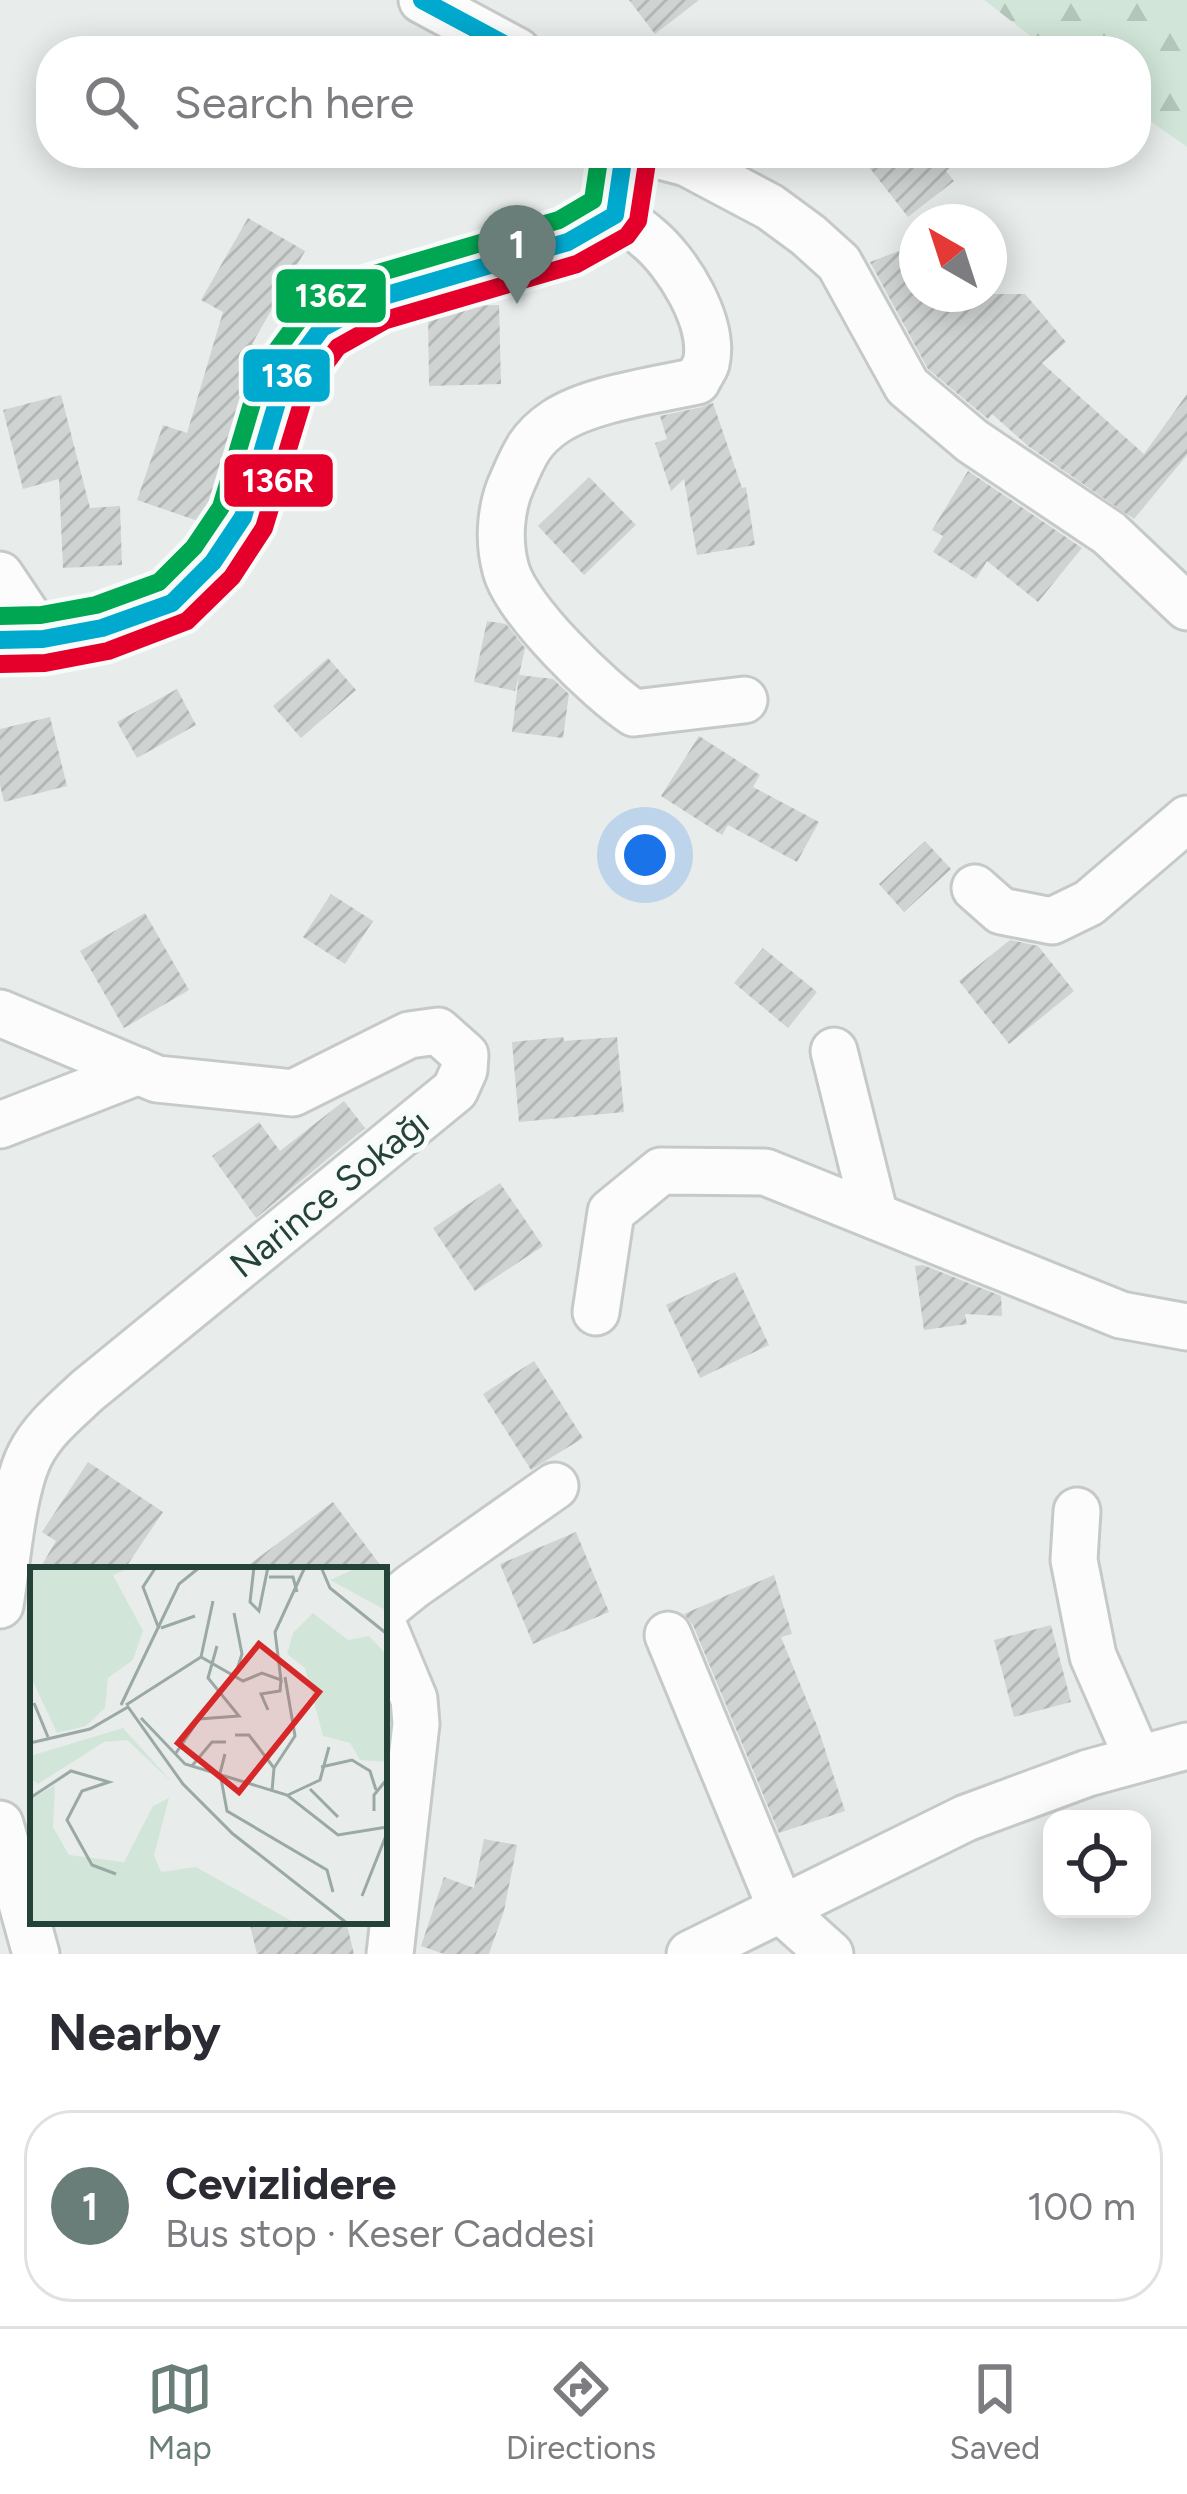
<!DOCTYPE html>
<meta charset="utf-8">
<style>
body{margin:0;font-family:Figtree,sans-serif;background:#f7f7f7;color:#2b2b33}
.controls{position:absolute;right:36px;bottom:36px;display:grid;overflow:hidden;border-radius:24px;box-shadow:0 6px 30px #0003}
.controls button{width:108px;height:108px;display:grid;place-items:center;padding:0;border:0;border-bottom:3px solid #e1e1e2;background:#fff;color:#2b2b33;font:60px sans-serif}
.compass{position:absolute;left:899px;top:204px;width:108px;height:108px;border-radius:50%;background:#fff;box-shadow:0 6px 30px #0003;rotate:321deg}
.you{position:absolute;left:645px;top:855px;width:42px;height:42px;margin:-30px;border:9px solid #fff;border-radius:50%;background:#1a73e8;box-shadow:0 0 0 18px #1a73e833}
.badge{display:grid;place-items:center;width:78px;height:78px;border-radius:50%;background:#697e78;color:#fff;font-size:39px;font-weight:700}
.pin{position:absolute;translate:-50% -99px;filter:drop-shadow(0 3px 6px #0008)}
.pin::after{content:'';position:absolute;top:63px;width:42px;height:36px;background:inherit;clip-path:polygon(0 0,100% 0,50% 100%)}
.list{margin:0;padding:0;list-style:none}
h2{display:flex;justify-content:space-between;align-items:center;height:156px;margin:0;padding:0 48px;font-size:51px}
h2 small{font-size:39px;font-weight:400;color:#7c7c81}
.list li{display:grid;grid-template-columns:78px 1fr auto;gap:36px;align-items:center;box-sizing:border-box;height:192px;margin:0 24px 24px;padding:0 24px;border:3px solid #e1e1e2;border-radius:48px}
.list b{display:block;font-size:45px;white-space:nowrap}
.list p{margin:0;font-size:39px;white-space:nowrap;color:#7c7c81}
.list em{font-size:39px;font-style:normal;color:#7c7c81}
.icon{flex:none;width:66px;height:66px;fill:none;stroke:currentColor;stroke-width:2;stroke-linecap:round;stroke-linejoin:round}
.map{position:relative;flex:none;width:1187px;height:1954px;overflow:hidden}
.search{position:absolute;background:#fff;box-shadow:0 6px 30px #0003;left:36px;right:36px;top:36px;height:132px;display:flex;align-items:center;gap:30px;box-sizing:border-box;padding:0 42px;border-radius:48px;color:#7c7c81;font-size:45px}
.sheet{height:372px;background:#fff}
nav{display:flex;justify-content:space-around;align-items:center;box-sizing:border-box;height:168px;border-top:3px solid #e1e1e2;background:#fff;font-size:33px;color:#7c7c81}
nav a{display:grid;justify-items:center;gap:6px}
nav .on{color:#697e78}
.map>svg:first-child{display:block}
.forest{fill:url(#forest-firs)}
.building{fill:url(#building-hatch)}
.lines{fill:none;stroke-linecap:round;stroke-linejoin:round}
.minor-casing{stroke:#c5cac8;stroke-width:51}
.minor{stroke:#fcfcfc;stroke-width:45}
.bus-1-casing{stroke:#f7fbf9;stroke-width:27}
.bus-2-casing{stroke:#f7fbf9;stroke-width:27}
.bus-3-casing{stroke:#f7fbf9;stroke-width:27}
.bus-1{stroke:#00a9ce;stroke-width:18}
.bus-2{stroke:#e4002b;stroke-width:18}
.bus-3{stroke:#00a651;stroke-width:18}
.labels{text-anchor:middle;stroke-width:10;stroke-linejoin:round;paint-order:stroke}
.street-label{font-size:36px;fill:#24423a;stroke:#f7fbf9}
.inset-road{fill:none;stroke:#9aa9a4;stroke-width:3}
.view{fill:#d62828;fill-opacity:0.15;stroke:#d62828;stroke-width:6}
.inset-edge{fill:none;stroke:#24423a;stroke-width:6}
.line-badge{stroke:#f7fbf9;stroke-width:4.5}
.badge-label{font-size:33px;text-anchor:middle;font-weight:bold;fill:#fff}
</style>
<div class="map">
<svg width="1187" height="1954" viewBox="0 0 1187 1954">
<defs>
<pattern id="forest-firs" width="22" height="20" patternUnits="userSpaceOnUse" patternTransform="scale(3)"><rect width="22" height="20" fill="#d1e6d8"/><path d="M5 1l3.5 6h-7zM16 11l3.5 6h-7z" fill="#b3c6ba"/></pattern>
<pattern id="building-hatch" width="6" height="6" patternUnits="userSpaceOnUse" patternTransform="scale(3)"><rect width="6" height="6" fill="#cfd4d2"/><path d="M-1 1l2-2M0 6l6-6M5 7l2-2" fill="none" stroke="#b2b7b5"/></pattern>
</defs>
<rect width="100%" height="100%" fill="#e8edeb"/>
<path class="forest" d="M 984,0 L 1187,0 L 1187,147 L 1136,111 L 1136,51 L 1050,51 Z"/>
<g class="building">
<path d="M 629,0 L 699,0 L 655,34 Z"/>
<path d="M 858,153 L 969,153 L 946,171 L 954,181 L 908,217 Z"/>
<path d="M 248,218 L 305,251 L 252,344 L 260,347 L 235,432 L 201,522 L 137,500 L 163,425 L 187,433 L 223,312 L 201,300 Z"/>
<path d="M 917,244 L 917,294 L 1025,294 L 1066,342 L 1042,363 L 1144,454 L 1187,394 L 1187,455 L 1134,519 L 1028,446 L 992,414 L 988,419 L 928,369 L 870,262 Z"/>
<path d="M 499,305 L 501,384 L 429,386 L 428,311 L 444,307 Z"/>
<path d="M 61,395 L 90,508 L 120,506 L 122,565 L 63,568 L 59,479 L 23,489 L 3,410 Z"/>
<path d="M 713,403 L 742,488 L 746,487 L 755,545 L 697,555 L 684,479 L 671,491 L 655,443 L 667,439 L 660,416 L 702,407 Z"/>
<path d="M 968,471 L 1082,548 L 1038,602 L 987,561 L 976,579 L 933,552 L 943,536 L 932,530 Z"/>
<path d="M 589,477 L 636,525 L 584,575 L 538,526 Z"/>
<path d="M 487,621 L 506,624 L 525,648 L 519,675 L 553,679 L 569,694 L 563,738 L 512,732 L 519,675 L 515,691 L 474,682 Z"/>
<path d="M 328,658 L 356,690 L 301,738 L 273,706 Z"/>
<path d="M 177,689 L 196,725 L 137,758 L 117,722 Z"/>
<path d="M 50,717 L 67,786 L 4,802 L 0,785 L 0,729 Z"/>
<path d="M 699,736 L 760,775 L 753,787 L 819,822 L 797,862 L 728,825 L 722,835 L 661,796 Z"/>
<path d="M 925,841 L 951,869 L 904,912 L 879,884 Z"/>
<path d="M 331,894 L 373,921 L 345,964 L 303,937 Z"/>
<path d="M 145,913 L 189,990 L 124,1028 L 80,951 Z"/>
<path d="M 1010,940 L 1038,946 L 1074,991 L 1009,1044 L 959,981 Z"/>
<path d="M 763,948 L 817,992 L 788,1028 L 734,983 Z"/>
<path d="M 563,1037 L 564,1041 L 617,1037 L 624,1112 L 519,1122 L 512,1042 Z"/>
<path d="M 344,1101 L 365,1128 L 256,1218 L 212,1156 L 259,1122 L 280,1151 Z"/>
<path d="M 500,1183 L 543,1246 L 475,1291 L 433,1228 Z"/>
<path d="M 923,1265 L 1001,1296 L 1002,1316 L 965,1314 L 967,1324 L 924,1330 L 915,1266 Z"/>
<path d="M 735,1272 L 769,1345 L 700,1378 L 666,1305 Z"/>
<path d="M 534,1361 L 583,1438 L 531,1470 L 483,1394 Z"/>
<path d="M 88,1462 L 163,1512 L 124,1570 L 39,1570 L 56,1541 L 42,1532 Z"/>
<path d="M 333,1502 L 384,1570 L 242,1570 Z"/>
<path d="M 576,1532 L 609,1612 L 533,1644 L 500,1564 Z"/>
<path d="M 774,1575 L 792,1634 L 781,1637 L 818,1728 L 845,1811 L 779,1833 L 693,1625 L 684,1614 Z"/>
<path d="M 1051,1625 L 1071,1702 L 1014,1717 L 994,1640 Z"/>
<path d="M 484,1839 L 517,1845 L 504,1911 L 489,1954 L 444,1954 L 421,1946 L 444,1877 L 474,1888 Z"/>
<path d="M 249,1921 L 346,1921 L 354,1954 L 257,1954 Z"/>
</g>
<g class="lines">
<g class="minor-casing">
<g id="minor">
<path d="M 422,0 L 517,51"/>
<path d="M 649,153 L 687,163 L 770,207 L 808,235 L 839,263 L 907,386 L 972,441 L 1109,533 L 1187,607"/>
<path d="M 615,215 C 625,222 638,228 647,237 C 677,261 716,323 706,364 C 706,365 697,380 697,381 C 656,390 589,399 555,422 C 531,438 524,454 513,480 C 500,507 498,542 506,570 C 517,610 600,691 634,713 L 744,700"/>
<path d="M 0,575 L 43,639"/>
<path d="M 0,640 L 43,639 L 102,628 L 172,603 L 213,562 L 243,517 L 284,379 L 322,328 L 377,298 L 568,242 L 615,215 L 624,153"/>
<path d="M 975,888 L 1001,911 L 1052,921 L 1089,903 L 1187,819"/>
<path d="M 0,1013 L 157,1079 L 293,1093 L 409,1035 L 438,1031 L 465,1055 L 464,1070 L 455,1090 L 87,1391 C 67,1410 43,1429 30,1455 C 12,1491 7,1563 0,1605"/>
<path d="M 834,1051 L 875,1216"/>
<path d="M 0,1125 L 139,1071"/>
<path d="M 596,1312 L 611,1212 L 661,1171 L 765,1172 L 1121,1315 L 1187,1327"/>
<path d="M 1077,1511 L 1074,1560 L 1093,1656 L 1138,1759"/>
<path d="M 384,1614 L 387,1607 L 413,1586 L 555,1486"/>
<path d="M 384,1627 L 414,1699 L 416,1724 L 390,1954"/>
<path d="M 668,1635 L 782,1911 L 830,1954"/>
<path d="M 0,1824 L 36,1954"/>
<path d="M 690,1954 L 966,1818 L 1088,1773 L 1187,1746"/>
</g>
</g>
<use href="#minor" class="minor"/>
<g class="bus-1-casing">
<g id="bus-1">
<path d="M 422,0 L 517,51"/>
<path d="M 0,640 L 43,639 L 102,628 L 172,603 L 213,562 L 243,517 L 284,379 L 322,328 L 377,298 L 568,242 L 615,215 L 624,153"/>
</g>
</g>
<g class="bus-2-casing">
<path id="bus-2" d="M 1,664 L 45,663 L 108,651 L 187,621 L 232,577 L 264,528 L 306,390 L 338,347 L 386,320 L 577,264 L 627,236 L 638,221 L 648,156"/>
</g>
<g class="bus-3-casing">
<path id="bus-3" d="M 0,616 L 41,615 L 96,605 L 159,582 L 194,547 L 221,507 L 262,370 L 308,308 L 368,276 L 559,220 L 593,200 L 600,153"/>
</g>
<use href="#bus-1" class="bus-1"/>
<use href="#bus-2" class="bus-2"/>
<use href="#bus-3" class="bus-3"/>
</g>
<g class="labels">
<g class="street-label">
<text transform="translate(329 1193) rotate(-39)" y="13">Narince Sokağı</text>
</g>
</g>
<g transform="translate(30 1567)">
<rect width="357" height="357" fill="#e8edeb"/>
<path d="M 0,0 L 102,0 L 83,8 L 113,64 L 103,93 L 78,111 L 75,141 L 56,159 L 27,166 L 0,108 ZM 329,0 L 357,0 L 357,44 L 300,13 ZM 283,46 L 318,73 L 339,69 L 357,88 L 357,195 L 330,193 L 320,176 L 293,169 L 275,101 L 257,87 L 263,66 ZM 93,161 L 142,215 L 97,173 L 74,175 L 8,217 L 0,211 L 0,189 ZM 25,218 L 23,260 L 39,288 L 94,295 L 123,239 L 139,231 L 124,288 L 131,305 L 166,300 L 267,357 L 0,357 L 0,233 Z" fill="#d1e6d8"/>
<path class="inset-road" d="M 126,0 L 113,20 L 129,62M 224,0 L 220,35 L 229,44 L 238,0M 291,0 L 300,21 L 357,67M 239,10 L 263,10 L 267,25M 204,46 L 212,87 L 205,109M 131,61 L 165,49M 171,90 L 183,34M 4,136 L 18,170M 91,138 L 149,17 L 170,0M 96,138 L 171,90 L 213,114 L 232,106 L 251,113 L 245,65 L 275,0M 238,143 L 231,127 L 250,124 L 251,113M 111,151 L 155,197 L 257,228 L 308,268 L 357,260M 205,168 L 219,168 L 244,201M 0,176 L 60,162 L 98,140 L 153,217 L 203,267 L 318,357M 146,186 L 169,152 L 209,149 L 178,111 L 187,79M 195,187 L 190,206 L 197,244 L 297,303 L 303,325M 161,200 L 182,175 L 196,175M 291,200 L 322,193 L 340,204 L 346,223M 280,222 L 308,250M 242,224 L 244,201 L 265,169 L 255,110M 258,228 L 290,213 L 299,180M 0,231 L 41,204 L 79,215 L 52,224 L 37,253 L 62,298 L 86,307M 344,244 L 344,228 L 357,212M 332,329 L 357,266"/>
<path class="view" d="M 229,77 L 289,125 L 209,225 L 148,176 Z"/>
<rect width="357" height="357" class="inset-edge"/>
</g>
<g class="line-badge">
<rect x="274" y="267" width="114" height="58" rx="12" fill="#00a651"/>
<rect x="241" y="347" width="91" height="57" rx="12" fill="#00a9ce"/>
<rect x="222" y="452" width="113" height="57" rx="12" fill="#e4002b"/>
</g>
<g class="badge-label">
<text x="331" y="307">136Z</text>
<text x="287" y="387">136</text>
<text x="278" y="492">136R</text>
</g>
</svg>
<div class="controls">
<button><svg class="icon" aria-label="locate" viewBox="0 0 24 24"><circle cx="12" cy="12" r="6"/><path d="M12 2v4M12 18v4M2 12h4M18 12h4"/></svg></button>
</div>
<svg class="compass" viewBox="-18 -18 36 36"><path d="M0-13l5 13h-10z" fill="#e53935"/><path d="M0 13l5-13h-10z" fill="#7c7c81"/></svg>
<div class="you"></div>
<div class="pin badge" style="left:517px;top:304px">1</div>
<div class="search"><svg class="icon" aria-label="search" viewBox="0 0 24 24"><circle cx="10" cy="10" r="6"/><path d="M15 15l6 6"/></svg>Search here</div>
</div>
<section class="sheet">
<h2>Nearby<small></small></h2>
<ul class="list">
<li><span class="badge">1</span><div><b>Cevizlidere</b><p>Bus stop · Keser Caddesi</p></div><em>100 m</em></li>
</ul>
</section>
<nav>
<a class="on"><svg class="icon" aria-label="map" viewBox="0 0 24 24"><path d="M3 6l6-2 6 2 6-2v14l-6 2-6-2-6 2zM9 4v14M15 6v14"/></svg>Map</a>
<a><svg class="icon" aria-label="directions" viewBox="0 0 24 24"><path d="M12 3l9 9-9 9-9-9zM9 14v-3h6M13 9l2 2-2 2"/></svg>Directions</a>
<a><svg class="icon" aria-label="saved" viewBox="0 0 24 24"><path d="M7 4h10v16l-5-4-5 4z"/></svg>Saved</a>
</nav>
